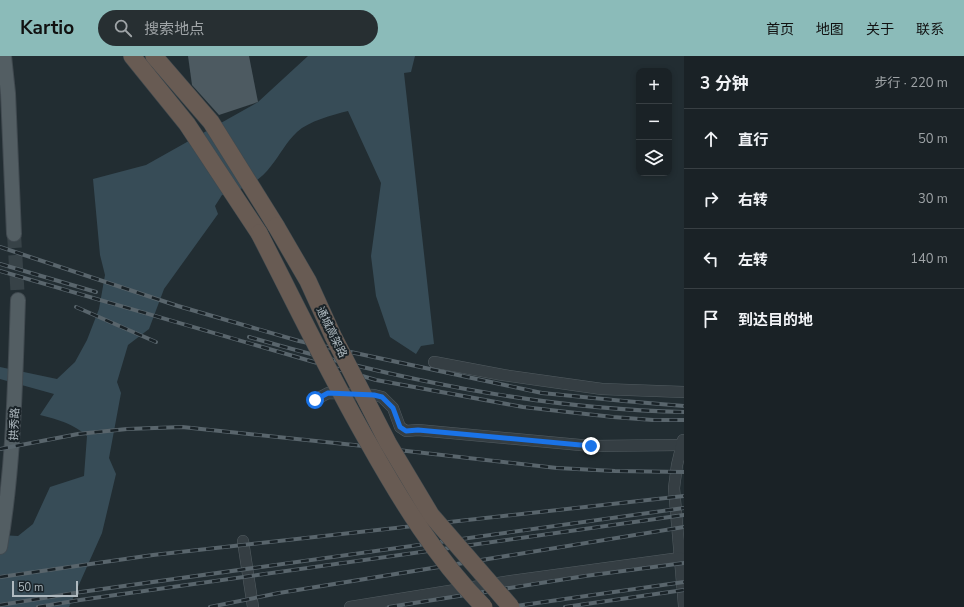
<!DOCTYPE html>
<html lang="zh">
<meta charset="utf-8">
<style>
body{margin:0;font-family:"Nunito Sans","Noto Sans SC",sans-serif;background:#272f32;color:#f1f3f6}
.controls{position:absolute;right:12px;top:12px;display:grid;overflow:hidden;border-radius:8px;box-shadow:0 2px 6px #0003}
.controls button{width:36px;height:36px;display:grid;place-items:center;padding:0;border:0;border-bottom:1px solid #383f43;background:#1a2226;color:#f1f3f6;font:20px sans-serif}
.scale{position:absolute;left:12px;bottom:10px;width:66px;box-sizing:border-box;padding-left:4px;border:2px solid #afbac0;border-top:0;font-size:11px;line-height:14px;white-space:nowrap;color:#afbac0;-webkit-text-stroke:3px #1a2328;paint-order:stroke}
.stop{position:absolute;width:12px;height:12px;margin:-9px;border:3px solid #1a73e8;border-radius:50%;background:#fff}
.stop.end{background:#1a73e8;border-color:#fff;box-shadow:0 1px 4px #0008}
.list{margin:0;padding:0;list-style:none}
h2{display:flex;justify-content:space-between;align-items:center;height:52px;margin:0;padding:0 16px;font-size:17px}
h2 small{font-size:13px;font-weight:400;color:#9fa4a7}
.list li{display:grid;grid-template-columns:26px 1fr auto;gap:12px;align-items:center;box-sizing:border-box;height:60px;padding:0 16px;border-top:1px solid #383f43}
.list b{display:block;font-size:15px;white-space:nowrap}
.list em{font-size:13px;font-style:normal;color:#9fa4a7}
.icon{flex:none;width:22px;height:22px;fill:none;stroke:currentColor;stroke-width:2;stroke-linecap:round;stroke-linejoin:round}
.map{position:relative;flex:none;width:684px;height:551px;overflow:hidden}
header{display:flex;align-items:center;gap:24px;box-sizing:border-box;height:56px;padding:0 20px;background:#8bbbb9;color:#111}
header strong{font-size:19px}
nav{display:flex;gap:22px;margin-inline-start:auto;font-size:14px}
.search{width:280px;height:36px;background:#272f32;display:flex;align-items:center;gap:10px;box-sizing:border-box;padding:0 14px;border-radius:22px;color:#9fa4a7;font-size:15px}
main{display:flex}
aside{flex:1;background:#1a2226}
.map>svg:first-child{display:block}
.water{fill:#374c57}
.building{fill:#4d5a61}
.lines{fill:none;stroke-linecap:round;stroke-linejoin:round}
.major-tunnel{stroke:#374247;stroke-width:14;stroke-dasharray:14 7;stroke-linecap:butt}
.minor-casing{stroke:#525c61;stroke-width:12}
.major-casing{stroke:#414a50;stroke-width:16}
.highway-casing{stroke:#3f494e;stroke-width:18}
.minor{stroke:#353e43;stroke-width:11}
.major{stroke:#535e63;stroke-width:14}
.highway{stroke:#685b53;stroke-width:17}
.rail-casing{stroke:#59656c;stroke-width:4}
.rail{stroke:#1a2328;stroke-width:2.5;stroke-dasharray:8;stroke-linecap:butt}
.highway-bridge-casing{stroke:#3f494e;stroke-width:18;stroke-linecap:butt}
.highway-bridge{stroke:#685b53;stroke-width:17}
.route{stroke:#1a73e8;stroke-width:5}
.labels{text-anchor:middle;stroke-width:4;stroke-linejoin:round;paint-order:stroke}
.street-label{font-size:11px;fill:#afbac0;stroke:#1a2328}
</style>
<header>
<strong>Kartio</strong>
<div class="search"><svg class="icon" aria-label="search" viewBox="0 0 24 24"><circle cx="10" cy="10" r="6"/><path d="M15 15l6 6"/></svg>搜索地点</div>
<nav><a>首页</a><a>地图</a><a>关于</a><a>联系</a></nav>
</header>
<main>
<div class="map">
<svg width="684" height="551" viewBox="0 0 684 551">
<rect width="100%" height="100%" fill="#222d32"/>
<path class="water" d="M 308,0 L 415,0 L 411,16 L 404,17 L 434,288 L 421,290 L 416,298 L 390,281 L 376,240 L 371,200 L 381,127 L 348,55 C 332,59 309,65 297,76 C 286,86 280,99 271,110 C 259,127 241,134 222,139 L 215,150 L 218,158 L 164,233 L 149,273 L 128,289 L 117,326 L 121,337 L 109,402 L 116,418 L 102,477 L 69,551 L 0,551 L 0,479 L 18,480 L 33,468 L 50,431 L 84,420 L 87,380 C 72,367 59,364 40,359 L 54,338 L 0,323 L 0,311 L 57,323 L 75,306 L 87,284 L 99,253 L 105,219 L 100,199 L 93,123 L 146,109 L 258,46 Z"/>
<path class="building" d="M 188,0 L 249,0 L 258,46 L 219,59 L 192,29 Z"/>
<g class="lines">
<path class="major-tunnel" d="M 14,178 L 18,244"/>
<g class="minor-casing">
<g id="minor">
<path d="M 434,306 L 503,319 L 602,333 L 684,336"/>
<path d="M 315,344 L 328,337 L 374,339 L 382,341 L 393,352 L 400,371 L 406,375 L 418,374 L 591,390 L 681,389"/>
<path d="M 683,384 L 677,409 L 674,432 L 684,550"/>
<path d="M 243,485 L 253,551"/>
<path d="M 350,551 L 511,525 L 680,502"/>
</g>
</g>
<g class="major-casing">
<g id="major">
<path d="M 4,0 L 8,37 L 14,178"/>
<path d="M 0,491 C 14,409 15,326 18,244"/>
</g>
</g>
<g class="highway-casing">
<g id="highway">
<path d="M 132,0 L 187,68 L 259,177"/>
<path d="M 154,0 L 211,66 L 276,170"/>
</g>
</g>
<use href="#minor" class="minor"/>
<use href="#major" class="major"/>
<use href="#highway" class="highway"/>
<g class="rail-casing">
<g id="rail">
<path d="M 0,191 L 178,250 L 299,285 L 542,337 L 624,345 L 684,350"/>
<path d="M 0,208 L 96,236"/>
<path d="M 0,215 L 376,324 L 523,351 L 613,361 L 653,364 L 684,364"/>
<path d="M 76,251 L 156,286"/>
<path d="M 249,281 C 391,322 536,353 684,356"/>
<path d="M 0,393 L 78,378 L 127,373 L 182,371 L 354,389 L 557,412 L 615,415 L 684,416"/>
<path d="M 0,521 L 153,499 L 684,440"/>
<path d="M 0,549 L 81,536 L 684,452"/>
<path d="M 38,551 L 80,544 L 684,459"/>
<path d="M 210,551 L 279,537 L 684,471"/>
<path d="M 389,551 L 585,520 L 684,507"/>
<path d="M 509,551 L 684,526"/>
<path d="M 565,551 L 684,534"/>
</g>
</g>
<use href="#rail" class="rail"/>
<g class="highway-bridge-casing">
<g id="highway-bridge">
<path d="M 276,170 L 308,225 L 333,280 L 388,387 L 431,459 L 511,551"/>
<path d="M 259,177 C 295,247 329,318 368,386 C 400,443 437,504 484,551"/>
</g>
</g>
<use href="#highway-bridge" class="highway-bridge"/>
</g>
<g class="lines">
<path class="route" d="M 315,344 L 328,337 L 374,339 L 382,341 L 393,352 L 400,371 L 406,375 L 418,374 L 591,390"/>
</g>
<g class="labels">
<g class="street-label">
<text transform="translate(332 276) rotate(64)" y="4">通城高架路</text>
<text transform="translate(14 368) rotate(-87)" y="4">拱秀路</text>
</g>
</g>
</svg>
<div class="controls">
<button>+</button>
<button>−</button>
<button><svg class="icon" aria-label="layers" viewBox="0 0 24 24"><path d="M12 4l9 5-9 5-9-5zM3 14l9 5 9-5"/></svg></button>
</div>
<div class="scale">50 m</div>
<div class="stop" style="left:315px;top:344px"></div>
<div class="stop end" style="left:591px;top:390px"></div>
</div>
<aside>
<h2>3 分钟<small>步行 · 220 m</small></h2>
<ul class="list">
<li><svg class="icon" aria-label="ahead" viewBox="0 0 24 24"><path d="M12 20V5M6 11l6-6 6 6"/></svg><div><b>直行</b></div><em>50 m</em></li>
<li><svg class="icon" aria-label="right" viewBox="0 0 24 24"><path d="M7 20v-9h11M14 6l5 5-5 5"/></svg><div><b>右转</b></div><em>30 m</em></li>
<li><svg class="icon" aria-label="left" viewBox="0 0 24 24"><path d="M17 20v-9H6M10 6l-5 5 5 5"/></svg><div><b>左转</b></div><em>140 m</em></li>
<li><svg class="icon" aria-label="arrive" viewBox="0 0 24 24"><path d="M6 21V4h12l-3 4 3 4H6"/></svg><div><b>到达目的地</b></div></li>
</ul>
</aside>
</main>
